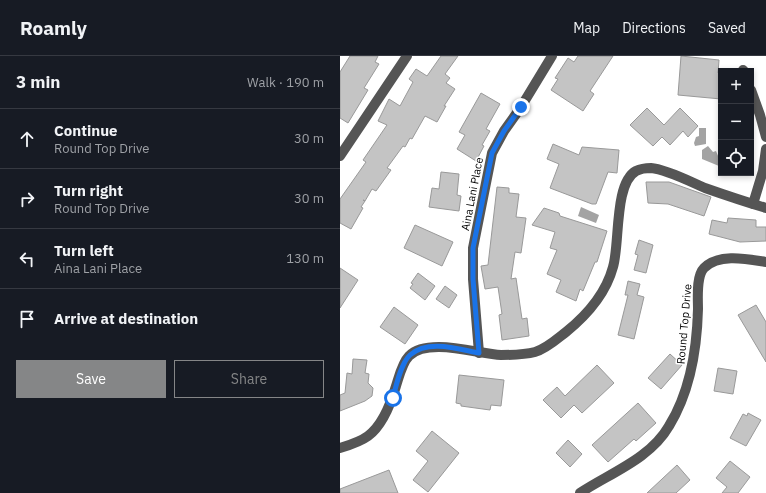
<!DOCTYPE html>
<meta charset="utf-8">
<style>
body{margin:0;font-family:"IBM Plex Sans",sans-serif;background:#20242c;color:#f1f3f6}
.controls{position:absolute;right:12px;top:12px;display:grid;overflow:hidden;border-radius:0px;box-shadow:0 2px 6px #0003}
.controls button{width:36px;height:36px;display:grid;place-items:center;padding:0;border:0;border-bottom:1px solid #363941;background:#171b24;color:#f1f3f6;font:20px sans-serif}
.stop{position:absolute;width:12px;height:12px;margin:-9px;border:3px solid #1a73e8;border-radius:50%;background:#fff}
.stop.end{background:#1a73e8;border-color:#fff;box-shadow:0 1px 4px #0008}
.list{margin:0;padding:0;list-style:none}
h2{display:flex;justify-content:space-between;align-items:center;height:52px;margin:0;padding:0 16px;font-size:17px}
h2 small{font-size:13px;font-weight:400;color:#9ea1a6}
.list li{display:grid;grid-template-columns:26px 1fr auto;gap:12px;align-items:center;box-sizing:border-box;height:60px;padding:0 16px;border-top:1px solid #363941}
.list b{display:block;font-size:15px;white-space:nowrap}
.list p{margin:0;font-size:13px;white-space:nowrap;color:#9ea1a6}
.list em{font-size:13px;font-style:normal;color:#9ea1a6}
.actions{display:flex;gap:8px;padding:12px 16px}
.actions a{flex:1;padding:9px 0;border:1px solid #858687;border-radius:0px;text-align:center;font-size:14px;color:#858687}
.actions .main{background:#858687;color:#fff}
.icon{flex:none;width:22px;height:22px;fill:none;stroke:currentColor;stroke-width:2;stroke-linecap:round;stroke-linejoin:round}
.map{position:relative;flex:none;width:426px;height:437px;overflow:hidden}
header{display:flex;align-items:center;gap:24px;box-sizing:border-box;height:56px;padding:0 20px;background:#171b24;border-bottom:1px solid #363941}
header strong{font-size:19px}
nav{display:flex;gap:22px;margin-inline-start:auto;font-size:14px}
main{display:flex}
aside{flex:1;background:#171b24}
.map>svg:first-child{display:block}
.water{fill:#a3a3a3}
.building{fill:#c4c4c4;stroke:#999}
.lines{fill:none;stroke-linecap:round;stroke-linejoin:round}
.minor{stroke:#555;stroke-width:10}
.route{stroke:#1a73e8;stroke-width:5}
.labels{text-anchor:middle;stroke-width:3;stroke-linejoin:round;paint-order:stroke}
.street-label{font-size:11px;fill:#000;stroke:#fff}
</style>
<header>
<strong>Roamly</strong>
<nav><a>Map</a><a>Directions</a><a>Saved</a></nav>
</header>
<main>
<aside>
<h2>3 min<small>Walk · 190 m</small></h2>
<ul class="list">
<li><svg class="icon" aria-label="ahead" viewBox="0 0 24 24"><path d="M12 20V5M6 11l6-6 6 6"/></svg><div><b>Continue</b><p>Round Top Drive</p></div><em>30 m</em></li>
<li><svg class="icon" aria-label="right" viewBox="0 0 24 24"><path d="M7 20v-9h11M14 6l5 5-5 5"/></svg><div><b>Turn right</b><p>Round Top Drive</p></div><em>30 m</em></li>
<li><svg class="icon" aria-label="left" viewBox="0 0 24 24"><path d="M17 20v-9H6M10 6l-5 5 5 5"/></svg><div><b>Turn left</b><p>Aina Lani Place</p></div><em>130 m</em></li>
<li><svg class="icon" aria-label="arrive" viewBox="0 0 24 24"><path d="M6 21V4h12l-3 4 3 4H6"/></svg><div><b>Arrive at destination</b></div></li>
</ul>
<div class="actions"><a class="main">Save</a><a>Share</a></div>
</aside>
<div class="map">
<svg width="426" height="437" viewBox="0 0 426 437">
<rect width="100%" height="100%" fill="#fff"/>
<g class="water">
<path d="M 359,72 L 366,72 L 366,88 L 355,90 L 354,87 L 356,81 L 359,80 Z"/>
<path d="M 368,90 L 373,96 L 376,95 L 381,107 L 379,110 L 362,103 L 362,94 Z"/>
<path d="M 241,151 L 259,159 L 256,167 L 238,160 Z"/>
</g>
<g class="building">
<path d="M 10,0 L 38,0 L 35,6 L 39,8 L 24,32 L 28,34 L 8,67 L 0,62 L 0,16 Z"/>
<path d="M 101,0 L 118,0 L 105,18 L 110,22 L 106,27 L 115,33 L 104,50 L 106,50 L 97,66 L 85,60 L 72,83 L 70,82 L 65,91 L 63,90 L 47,112 L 51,114 L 36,135 L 32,133 L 25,145 L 23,144 L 25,145 L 21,151 L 23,152 L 11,173 L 0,167 L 0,143 L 26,106 L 23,104 L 47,69 L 38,65 L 49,43 L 60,50 L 73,26 L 69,23 L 76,13 L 87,20 Z"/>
<path d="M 238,0 L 273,0 L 250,35 L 254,38 L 243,55 L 211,34 L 218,23 L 215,22 L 228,2 L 234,6 Z"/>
<path d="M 341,0 L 379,4 L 378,17 L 381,17 L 381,43 L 338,39 Z"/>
<path d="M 141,37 L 160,48 L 146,73 L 150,75 L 142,89 L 144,90 L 136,105 L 117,93 L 125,79 L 119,76 Z"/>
<path d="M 307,52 L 324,69 L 340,52 L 358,70 L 348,81 L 343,75 L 330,89 L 322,81 L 313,90 L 290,69 Z"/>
<path d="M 213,88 L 239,99 L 242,91 L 279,94 L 277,117 L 268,116 L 256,148 L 252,148 L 210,132 L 219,108 L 207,103 Z"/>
<path d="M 101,116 L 119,118 L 117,139 L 121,140 L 119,155 L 89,151 L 92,132 L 99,133 Z"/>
<path d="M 306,126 L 329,126 L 371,141 L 364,160 L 328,148 L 308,147 Z"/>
<path d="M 157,131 L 169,132 L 169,137 L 179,138 L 176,161 L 186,162 L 181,197 L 175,196 L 171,223 L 176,222 L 182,263 L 187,262 L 189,280 L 162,284 L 159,259 L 162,258 L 158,231 L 145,233 L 141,210 L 148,209 Z"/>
<path d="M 204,152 L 219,157 L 220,160 L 267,175 L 257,206 L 255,206 L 243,235 L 240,233 L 236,245 L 216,236 L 221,224 L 207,218 L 217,194 L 210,192 L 215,176 L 192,169 Z"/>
<path d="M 388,162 L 416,164 L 416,171 L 426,171 L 426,185 L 400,186 L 369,178 L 372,164 L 387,167 Z"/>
<path d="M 75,169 L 113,186 L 102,210 L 64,192 Z"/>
<path d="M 299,184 L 313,189 L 306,217 L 294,214 L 298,199 L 295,198 Z"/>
<path d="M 0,212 L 18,224 L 0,252 Z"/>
<path d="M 78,217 L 95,230 L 85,244 L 70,232 L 73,228 L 71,227 Z"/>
<path d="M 288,225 L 300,228 L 297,239 L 304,241 L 294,283 L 278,279 L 288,239 L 285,239 Z"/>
<path d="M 105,230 L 117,239 L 109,252 L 96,243 Z"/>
<path d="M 416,249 L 426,266 L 426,306 L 398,259 Z"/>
<path d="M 54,251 L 78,269 L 65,288 L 40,271 Z"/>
<path d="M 330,298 L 342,309 L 321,333 L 308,322 Z"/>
<path d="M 13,303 L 27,304 L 25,317 L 29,318 L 28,327 L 33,332 L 32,340 L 25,345 L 0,355 L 0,339 L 5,337 L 7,317 L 12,318 Z"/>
<path d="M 257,309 L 274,327 L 242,357 L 234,349 L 221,362 L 203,344 L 217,331 L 225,340 Z"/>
<path d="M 378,312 L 397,315 L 393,338 L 374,335 Z"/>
<path d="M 119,319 L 164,324 L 161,350 L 151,349 L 150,354 L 121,350 L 121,348 L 116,347 Z"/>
<path d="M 298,347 L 316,367 L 296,385 L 294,383 L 268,406 L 252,389 Z"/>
<path d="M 408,357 L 421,364 L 406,390 L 390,382 L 403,358 L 407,360 Z"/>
<path d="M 92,375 L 119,397 L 88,436 L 73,424 L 88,405 L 76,395 Z"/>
<path d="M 228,384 L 242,398 L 230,411 L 216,397 Z"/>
<path d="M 390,405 L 410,421 L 398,437 L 382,437 L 387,431 L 376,422 Z"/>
<path d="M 337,409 L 350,424 L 336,437 L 307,437 Z"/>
<path d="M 49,414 L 58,437 L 0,437 L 0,433 Z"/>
</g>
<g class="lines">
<g class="minor">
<path d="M 403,14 L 404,15"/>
<path d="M 411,34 L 420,59 L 426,81"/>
<path d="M 0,100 L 67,0"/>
<path d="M 413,148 L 423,115 L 426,93"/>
<path d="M 139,297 L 133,223 L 133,192 L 152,97 L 164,75 L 181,51 L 212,0"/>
<path d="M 0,392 C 10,389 20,386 28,380 C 43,369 51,347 56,330 C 59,321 62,307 69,300 C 88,281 138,298 161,299 C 172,299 184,299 195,296 C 206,293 217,283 226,276 C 247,259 266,237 273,211 C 280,188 274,127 296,115 C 300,113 306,112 311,112 C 326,113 351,126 365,132 C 385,139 406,146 426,152"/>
<path d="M 240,437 C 270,417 310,403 329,370 C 350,336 357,293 358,253 C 358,242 356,220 364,212 C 379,197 407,203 426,206"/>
</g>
</g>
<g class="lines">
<path class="route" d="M 53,342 C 56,330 61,307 70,299 C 88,283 118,293 139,297 L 133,223 L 133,192 L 152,97 L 164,75 L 181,51"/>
</g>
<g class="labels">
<g class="street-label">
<text transform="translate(132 138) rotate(-79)" y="4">Aina Lani Place</text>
<text transform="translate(344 268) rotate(-85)" y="4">Round Top Drive</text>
</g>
</g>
</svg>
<div class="controls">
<button>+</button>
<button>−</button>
<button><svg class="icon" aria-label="locate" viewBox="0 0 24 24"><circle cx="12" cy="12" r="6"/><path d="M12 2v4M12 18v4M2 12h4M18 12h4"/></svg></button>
</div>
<div class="stop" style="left:53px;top:342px"></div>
<div class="stop end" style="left:181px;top:51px"></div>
</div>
</main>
